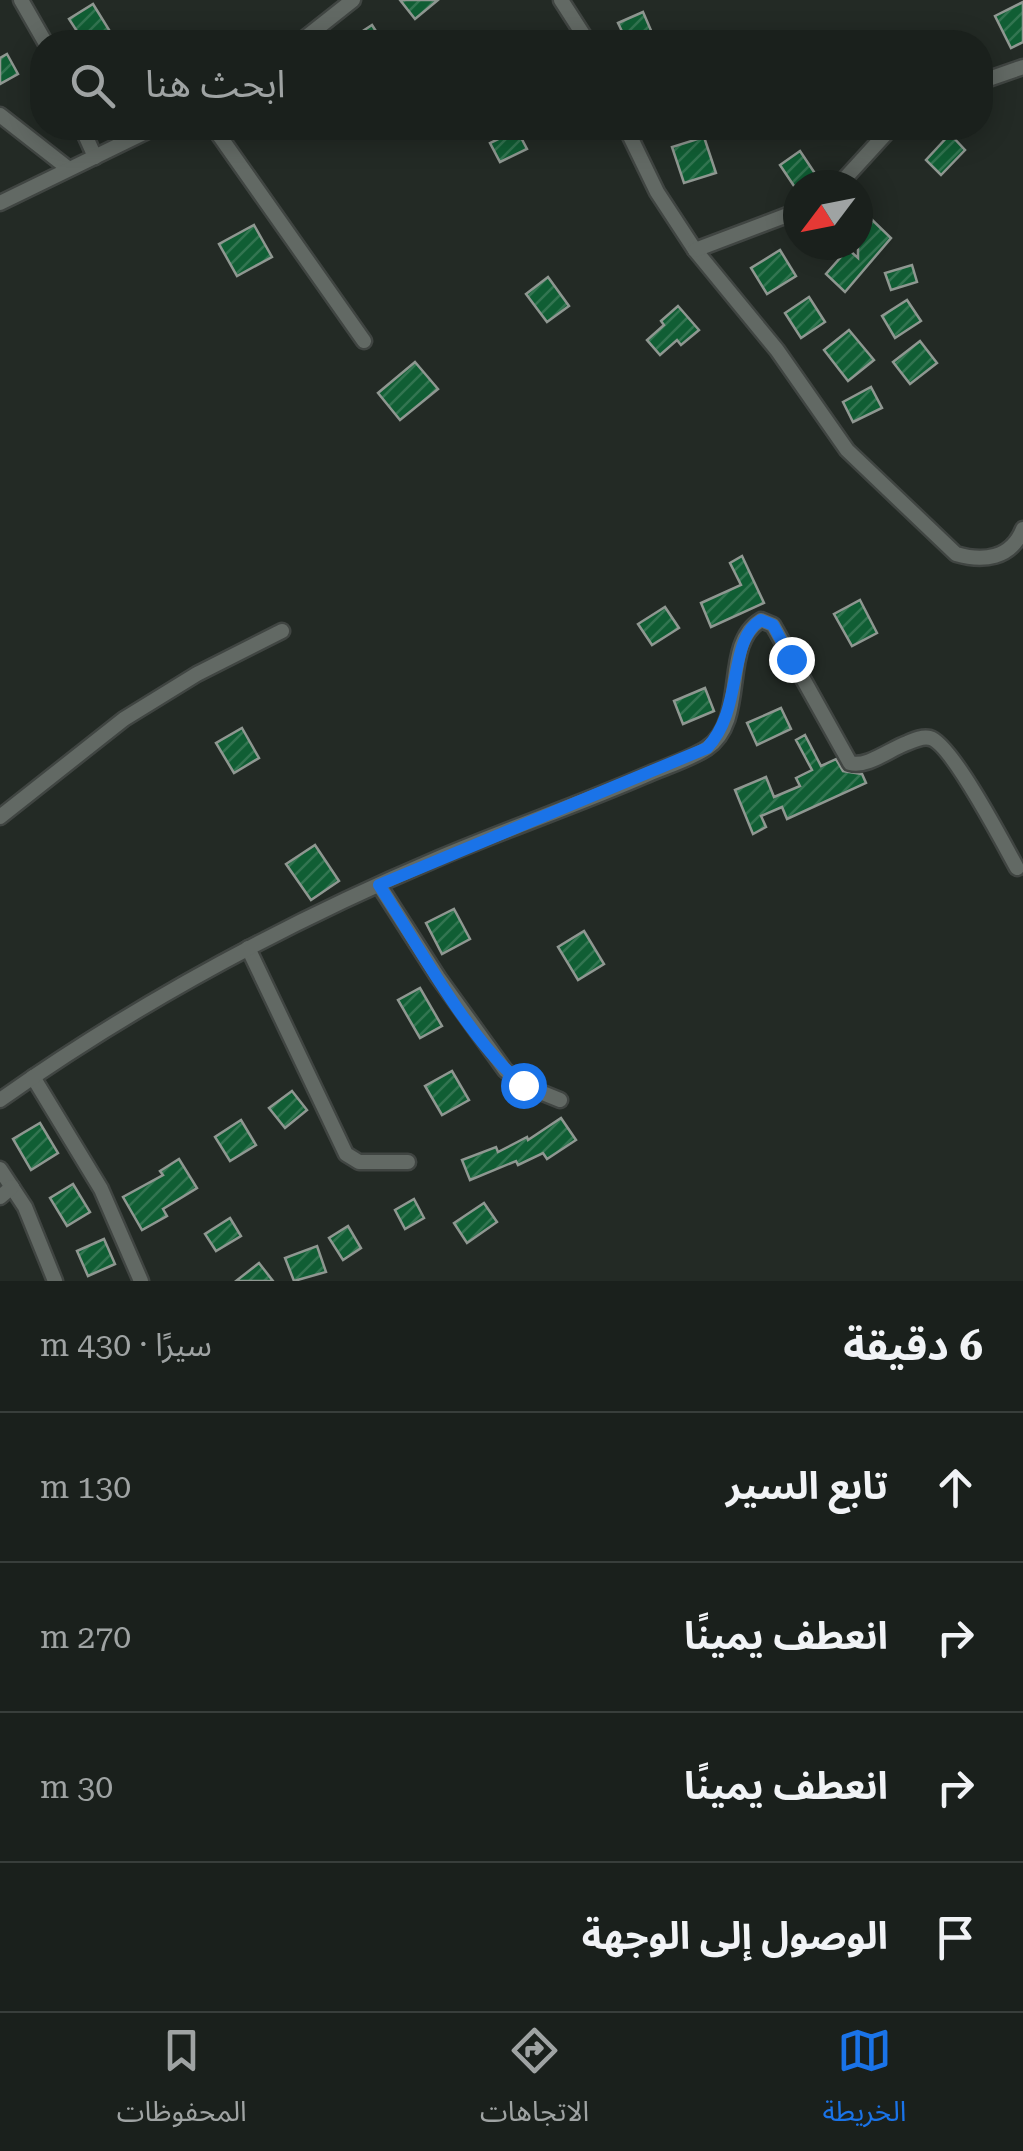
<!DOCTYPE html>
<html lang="ar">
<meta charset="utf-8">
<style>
body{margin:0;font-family:"Roboto Serif","Noto Sans Arabic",serif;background:#272d29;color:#f1f3f6;direction:rtl}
.compass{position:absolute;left:783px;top:170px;width:90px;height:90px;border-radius:50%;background:#1a201c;box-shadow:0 5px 25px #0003;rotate:238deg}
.stop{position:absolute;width:30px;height:30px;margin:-22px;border:8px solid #1a73e8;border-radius:50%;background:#fff}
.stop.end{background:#1a73e8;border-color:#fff;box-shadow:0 2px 10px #0008}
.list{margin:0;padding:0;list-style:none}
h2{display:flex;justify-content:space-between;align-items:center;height:130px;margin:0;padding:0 40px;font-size:42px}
h2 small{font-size:32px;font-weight:400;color:#9fa3a3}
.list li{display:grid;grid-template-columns:65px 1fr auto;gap:30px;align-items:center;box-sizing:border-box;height:150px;padding:0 40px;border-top:2px solid #383e3b}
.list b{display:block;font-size:38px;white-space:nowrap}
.list em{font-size:32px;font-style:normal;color:#9fa3a3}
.icon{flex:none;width:55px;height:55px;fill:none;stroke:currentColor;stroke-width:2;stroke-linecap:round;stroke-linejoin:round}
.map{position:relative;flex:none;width:1023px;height:1281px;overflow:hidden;direction:ltr}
.search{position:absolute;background:#1a201c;box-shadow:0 5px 25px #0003;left:30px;right:30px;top:30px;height:110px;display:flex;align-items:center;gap:25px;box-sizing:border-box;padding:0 35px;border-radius:40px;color:#9fa3a3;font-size:38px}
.sheet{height:730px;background:#1a201c}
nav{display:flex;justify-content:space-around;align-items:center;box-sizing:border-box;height:140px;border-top:2px solid #383e3b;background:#1a201c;font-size:28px;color:#9fa3a3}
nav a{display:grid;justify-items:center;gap:5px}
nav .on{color:#1a73e8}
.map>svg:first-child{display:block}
.building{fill:url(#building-hatch);stroke:#8f9791;stroke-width:2.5}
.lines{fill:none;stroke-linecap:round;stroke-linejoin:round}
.minor-casing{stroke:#404542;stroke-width:19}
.minor{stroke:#626964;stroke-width:14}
.route{stroke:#1a73e8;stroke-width:12}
</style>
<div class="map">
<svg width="1023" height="1281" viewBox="0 0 1023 1281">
<defs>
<pattern id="building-hatch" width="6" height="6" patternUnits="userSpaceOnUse" patternTransform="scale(2.5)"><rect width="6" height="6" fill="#105e34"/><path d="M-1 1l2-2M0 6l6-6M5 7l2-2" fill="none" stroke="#337551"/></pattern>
</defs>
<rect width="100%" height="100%" fill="#232a25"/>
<g class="building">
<path d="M 400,0 L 438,0 L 415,19 Z"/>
<path d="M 1023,2 L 1023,42 L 1011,48 L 995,16 Z"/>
<path d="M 93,4 L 111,33 L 96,42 L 84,42 L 69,19 Z"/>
<path d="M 643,12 L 656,42 L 627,42 L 618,23 Z"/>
<path d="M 372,25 L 383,42 L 346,42 Z"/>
<path d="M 7,54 L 18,74 L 0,84 L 0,58 Z"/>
<path d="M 517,130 L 527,149 L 500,162 L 490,143 Z"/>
<path d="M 950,134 L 965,150 L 941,175 L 926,160 Z"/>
<path d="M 704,137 L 716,173 L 684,183 L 672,147 Z"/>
<path d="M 800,151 L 816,175 L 796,189 L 780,165 Z"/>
<path d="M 866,214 L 891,238 L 845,292 L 826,274 L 848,249 L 858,258 L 858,222 Z"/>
<path d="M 254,225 L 272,257 L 237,276 L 219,244 Z"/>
<path d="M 780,250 L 796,276 L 767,294 L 751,268 Z"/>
<path d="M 912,265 L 917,282 L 891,290 L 885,273 Z"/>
<path d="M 548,277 L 569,306 L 547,322 L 526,294 Z"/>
<path d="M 809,297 L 825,322 L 801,338 L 785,313 Z"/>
<path d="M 907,300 L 921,321 L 895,338 L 882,316 Z"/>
<path d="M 678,306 L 699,330 L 681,345 L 677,340 L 660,355 L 647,340 L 664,325 L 661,321 Z"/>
<path d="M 849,330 L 874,360 L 848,381 L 824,350 Z"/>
<path d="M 920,341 L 937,363 L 910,384 L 893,362 Z"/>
<path d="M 415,362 L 438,389 L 400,420 L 378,393 Z"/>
<path d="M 871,387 L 882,408 L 853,422 L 843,402 Z"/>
<path d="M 742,556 L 764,603 L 711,627 L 701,603 L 741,585 L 730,563 Z"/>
<path d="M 860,600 L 877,633 L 852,646 L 834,614 Z"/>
<path d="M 665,607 L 679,628 L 652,645 L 638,624 Z"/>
<path d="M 705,688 L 714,711 L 683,724 L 674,701 Z"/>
<path d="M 781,708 L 791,729 L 757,745 L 747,723 Z"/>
<path d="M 242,728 L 259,758 L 234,773 L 216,743 Z"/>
<path d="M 805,735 L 821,766 L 836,759 L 843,771 L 862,774 L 866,783 L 787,819 L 782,807 L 761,816 L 766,827 L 753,834 L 735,790 L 766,777 L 774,797 L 800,786 L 796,778 L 812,770 L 796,740 Z"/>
<path d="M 315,845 L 339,881 L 311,900 L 286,864 Z"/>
<path d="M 454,909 L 470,939 L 442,954 L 426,923 Z"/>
<path d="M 584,931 L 604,964 L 578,980 L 558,947 Z"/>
<path d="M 420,988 L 442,1026 L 420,1038 L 398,1000 Z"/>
<path d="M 452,1071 L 469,1100 L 442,1115 L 425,1086 Z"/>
<path d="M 292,1091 L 307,1110 L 285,1128 L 269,1108 Z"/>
<path d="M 561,1118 L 576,1140 L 547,1159 L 543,1153 L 518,1165 L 516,1161 L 470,1180 L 462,1160 L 496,1147 L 498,1152 L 527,1137 L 528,1140 Z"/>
<path d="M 241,1120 L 256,1145 L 230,1161 L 215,1137 Z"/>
<path d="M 40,1123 L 58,1153 L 31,1170 L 13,1139 Z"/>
<path d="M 179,1159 L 197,1188 L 163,1209 L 167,1216 L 142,1230 L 123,1197 L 163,1175 L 160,1171 Z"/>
<path d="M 73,1184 L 90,1212 L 67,1226 L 50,1198 Z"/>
<path d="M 414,1199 L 424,1218 L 405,1229 L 395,1210 Z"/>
<path d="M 484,1203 L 497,1222 L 467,1243 L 454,1223 Z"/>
<path d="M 230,1218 L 241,1236 L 216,1251 L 205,1234 Z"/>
<path d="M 348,1226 L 361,1248 L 343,1260 L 329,1238 Z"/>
<path d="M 104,1239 L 115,1264 L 88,1276 L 77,1251 Z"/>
<path d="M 317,1246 L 326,1272 L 294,1281 L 285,1258 Z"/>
<path d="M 259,1263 L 273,1281 L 236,1281 Z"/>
</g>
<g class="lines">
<g class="minor-casing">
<g id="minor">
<path d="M 21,0 L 45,42"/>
<path d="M 561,0 L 588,42"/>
<path d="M 300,42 L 353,0"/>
<path d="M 980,82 L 1023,67"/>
<path d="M 0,115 L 69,169"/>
<path d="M 82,128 L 95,157"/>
<path d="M 214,128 L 364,341"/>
<path d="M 626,128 L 657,192 L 695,250 L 777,350 L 847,450 L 956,554 C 983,562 1011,559 1023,529"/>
<path d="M 839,185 L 891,128"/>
<path d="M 0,203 L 154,128"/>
<path d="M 695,250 L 798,211"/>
<path d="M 0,817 L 124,719 L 197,674 L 282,631"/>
<path d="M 379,885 L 438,977 L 505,1070 L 523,1085 L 560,1100"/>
<path d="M 248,948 L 346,1154 L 359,1162 L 408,1162"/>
<path d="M 33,1077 L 101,1189 L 141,1281"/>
<path d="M 0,1100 C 136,1004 286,923 439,858 C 507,829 577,805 644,776 C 664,767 689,760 707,748 C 749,719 720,645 761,620 L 773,625 L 850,763 C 867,768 890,749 907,743 C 914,740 923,736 930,738 C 951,743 1005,846 1017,868"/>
<path d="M 0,1169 L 25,1207 L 55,1281"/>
<path d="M 0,1197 L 12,1187"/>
</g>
</g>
<use href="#minor" class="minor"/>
</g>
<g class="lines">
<path class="route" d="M 523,1085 C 470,1042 418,945 379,885 L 707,748 C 744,709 727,640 761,620 L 773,625 L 791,659"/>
</g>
</svg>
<svg class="compass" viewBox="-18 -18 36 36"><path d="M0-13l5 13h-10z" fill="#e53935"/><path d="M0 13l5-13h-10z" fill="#9fa3a3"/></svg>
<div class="stop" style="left:523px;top:1085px"></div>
<div class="stop end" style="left:791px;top:659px"></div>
<div class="search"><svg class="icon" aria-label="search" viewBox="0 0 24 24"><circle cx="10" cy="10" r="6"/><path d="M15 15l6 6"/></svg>ابحث هنا</div>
</div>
<section class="sheet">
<h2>6 دقيقة<small>سيرًا · 430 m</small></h2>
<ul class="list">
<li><svg class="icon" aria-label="ahead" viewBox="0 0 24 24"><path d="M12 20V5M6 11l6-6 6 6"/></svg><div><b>تابع السير</b></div><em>130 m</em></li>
<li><svg class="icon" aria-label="right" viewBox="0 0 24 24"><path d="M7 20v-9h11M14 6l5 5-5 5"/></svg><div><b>انعطف يمينًا</b></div><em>270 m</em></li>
<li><svg class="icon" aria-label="right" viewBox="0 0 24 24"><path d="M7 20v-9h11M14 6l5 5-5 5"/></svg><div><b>انعطف يمينًا</b></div><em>30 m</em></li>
<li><svg class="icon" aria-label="arrive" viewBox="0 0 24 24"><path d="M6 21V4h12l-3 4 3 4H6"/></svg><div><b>الوصول إلى الوجهة</b></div></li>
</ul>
</section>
<nav>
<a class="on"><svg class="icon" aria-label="map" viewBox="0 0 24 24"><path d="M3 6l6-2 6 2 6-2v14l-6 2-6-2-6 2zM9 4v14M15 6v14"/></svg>الخريطة</a>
<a><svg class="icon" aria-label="directions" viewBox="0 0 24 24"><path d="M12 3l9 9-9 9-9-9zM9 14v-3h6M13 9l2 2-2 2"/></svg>الاتجاهات</a>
<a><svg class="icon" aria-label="saved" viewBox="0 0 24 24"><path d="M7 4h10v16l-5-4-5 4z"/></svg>المحفوظات</a>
</nav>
